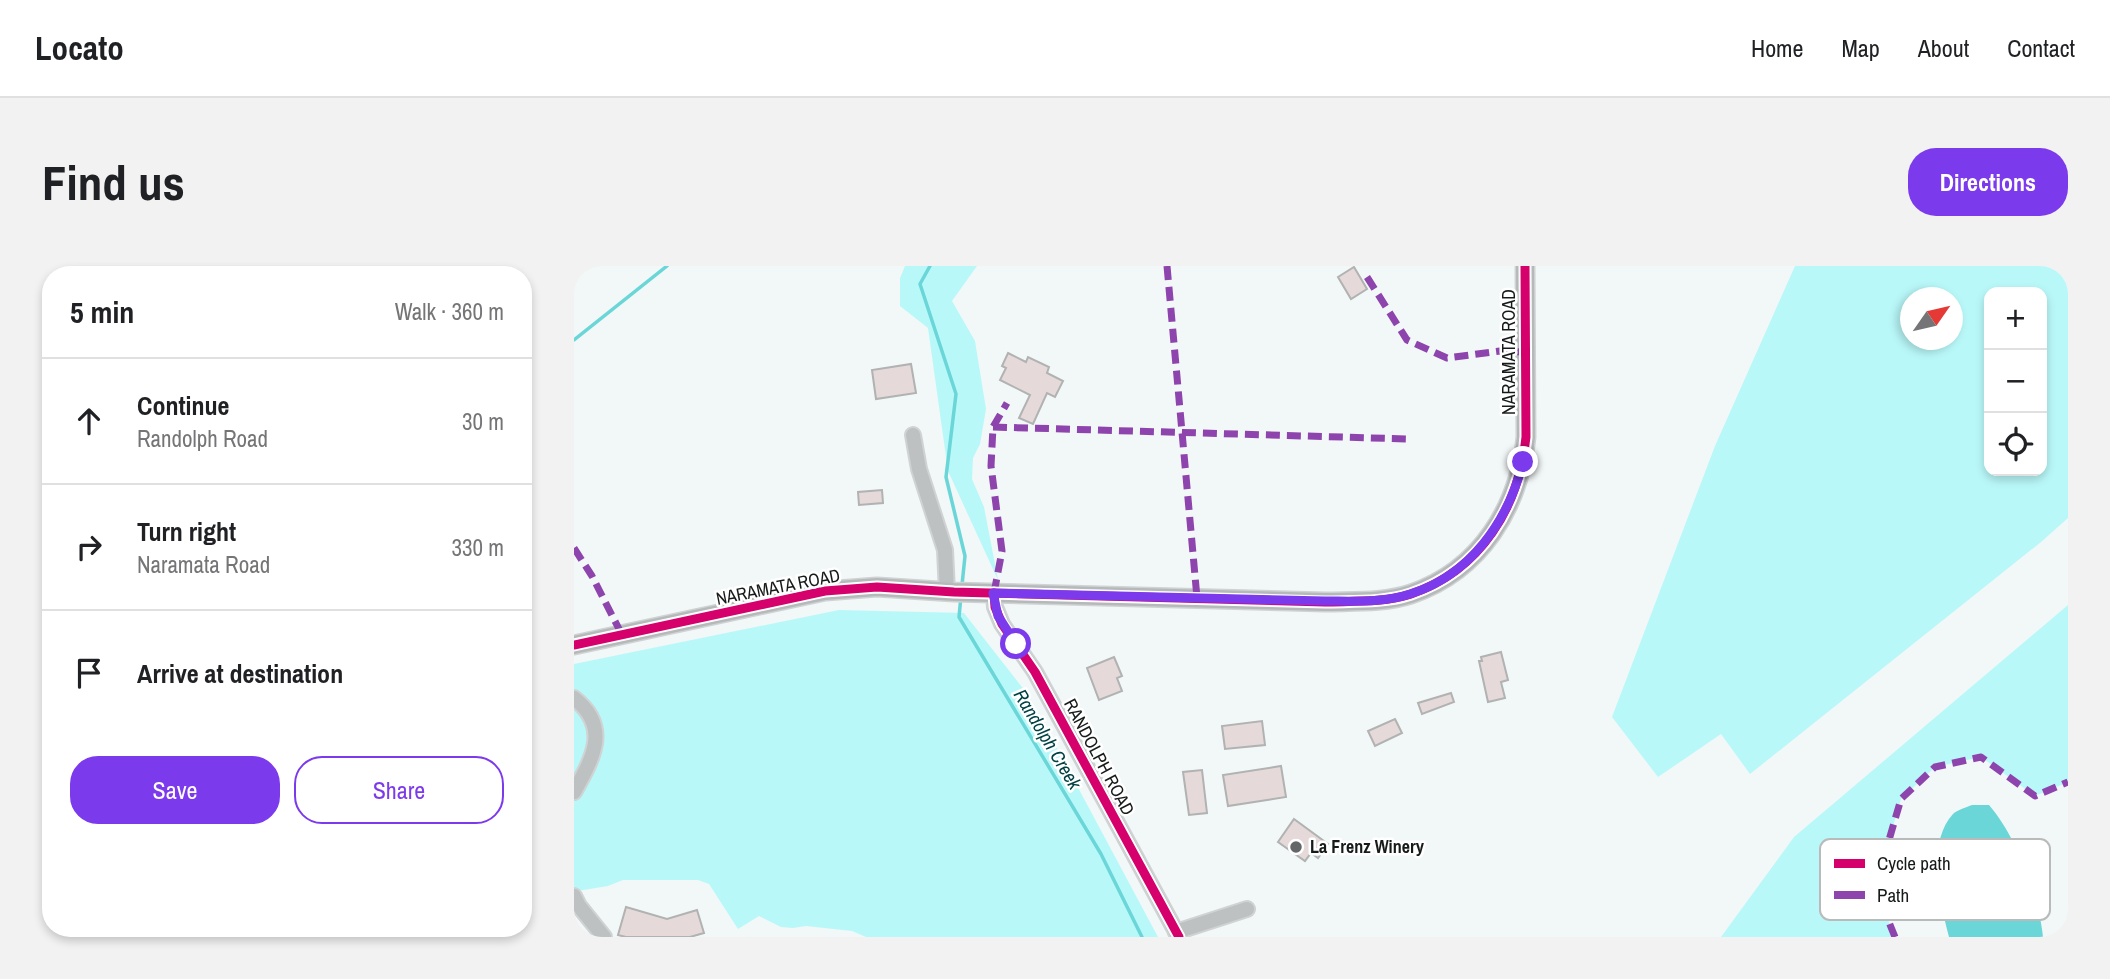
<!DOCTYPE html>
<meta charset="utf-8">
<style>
body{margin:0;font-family:"Archivo Narrow",sans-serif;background:#f2f2f2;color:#202124}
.controls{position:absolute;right:21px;top:21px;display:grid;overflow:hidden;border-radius:14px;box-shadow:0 4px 10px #0003}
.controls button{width:63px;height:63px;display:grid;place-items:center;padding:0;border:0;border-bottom:2px solid #e0e0e0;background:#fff;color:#202124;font:35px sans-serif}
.compass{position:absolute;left:1326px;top:21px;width:63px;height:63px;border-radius:50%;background:#fff;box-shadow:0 4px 10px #0003;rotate:56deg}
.stop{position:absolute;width:21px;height:21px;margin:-16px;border:5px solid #7c3aed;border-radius:50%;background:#fff}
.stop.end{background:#7c3aed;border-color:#fff;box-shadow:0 2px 7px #0008}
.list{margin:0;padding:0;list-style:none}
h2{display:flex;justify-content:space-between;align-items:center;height:91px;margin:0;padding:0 28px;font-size:30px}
h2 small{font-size:23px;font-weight:400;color:#757577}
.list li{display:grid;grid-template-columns:46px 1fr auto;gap:21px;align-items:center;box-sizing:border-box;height:126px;padding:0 28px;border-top:2px solid #e0e0e0}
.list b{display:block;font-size:26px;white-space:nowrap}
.list p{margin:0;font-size:23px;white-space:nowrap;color:#757577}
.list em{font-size:23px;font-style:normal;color:#757577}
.actions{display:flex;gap:14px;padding:21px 28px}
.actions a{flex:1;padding:16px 0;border:2px solid #7c3aed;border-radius:28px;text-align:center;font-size:24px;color:#7c3aed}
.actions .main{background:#7c3aed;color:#fff}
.icon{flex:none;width:38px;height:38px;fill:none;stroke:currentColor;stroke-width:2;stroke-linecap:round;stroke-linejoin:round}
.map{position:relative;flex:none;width:1494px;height:671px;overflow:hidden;border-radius:28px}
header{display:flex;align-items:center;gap:42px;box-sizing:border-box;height:98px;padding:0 35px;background:#fff;border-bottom:2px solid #e0e0e0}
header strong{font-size:33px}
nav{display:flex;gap:38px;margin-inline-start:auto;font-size:24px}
.intro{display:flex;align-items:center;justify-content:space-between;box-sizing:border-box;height:168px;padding:0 42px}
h1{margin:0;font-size:49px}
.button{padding:18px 32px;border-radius:28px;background:#7c3aed;color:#fff;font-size:24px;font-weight:700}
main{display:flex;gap:42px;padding:0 42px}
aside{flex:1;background:#fff;border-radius:28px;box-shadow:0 4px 10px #0003}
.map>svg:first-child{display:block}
.green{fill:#b9f8f9;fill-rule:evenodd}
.water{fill:#6bd6d8}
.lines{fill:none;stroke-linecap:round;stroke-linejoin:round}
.stream{stroke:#6bd6d8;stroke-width:3.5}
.building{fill:#e6d9da;stroke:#b1b2b2;stroke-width:2}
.minor-casing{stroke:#d0d3d3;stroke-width:18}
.major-casing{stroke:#d0d3d3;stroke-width:21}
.minor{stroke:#bec1c1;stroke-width:14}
.major{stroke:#b6b9b9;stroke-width:18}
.quiet{stroke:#8e44ad;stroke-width:7;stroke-dasharray:14 7;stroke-linecap:butt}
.cycleway-casing{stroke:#fff;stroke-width:13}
.cycleway{stroke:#d6006c;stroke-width:9}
.route{stroke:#7c3aed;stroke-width:9}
.poi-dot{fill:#646767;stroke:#fff;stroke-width:2.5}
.labels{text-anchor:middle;stroke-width:5;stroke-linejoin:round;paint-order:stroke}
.street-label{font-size:18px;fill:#171a1a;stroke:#fff}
.poi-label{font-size:18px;font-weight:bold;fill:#171a1a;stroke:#fff;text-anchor:start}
.water-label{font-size:19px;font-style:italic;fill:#004244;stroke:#fff}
.key{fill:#fff;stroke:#b9baba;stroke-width:2}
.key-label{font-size:19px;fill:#171a1a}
</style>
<header>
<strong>Locato</strong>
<nav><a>Home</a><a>Map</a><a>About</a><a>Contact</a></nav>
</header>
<div class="intro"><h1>Find us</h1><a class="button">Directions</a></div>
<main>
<aside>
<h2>5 min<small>Walk · 360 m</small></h2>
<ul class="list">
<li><svg class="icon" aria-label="ahead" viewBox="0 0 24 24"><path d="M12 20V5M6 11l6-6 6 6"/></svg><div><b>Continue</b><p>Randolph Road</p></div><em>30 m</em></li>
<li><svg class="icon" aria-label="right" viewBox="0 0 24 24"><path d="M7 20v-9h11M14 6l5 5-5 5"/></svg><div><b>Turn right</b><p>Naramata Road</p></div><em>330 m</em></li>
<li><svg class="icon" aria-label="arrive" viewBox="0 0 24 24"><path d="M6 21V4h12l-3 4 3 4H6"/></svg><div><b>Arrive at destination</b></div></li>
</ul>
<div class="actions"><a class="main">Save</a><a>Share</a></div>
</aside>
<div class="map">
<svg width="1494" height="671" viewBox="0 0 1494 671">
<rect width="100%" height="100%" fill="#f2f7f7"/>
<g class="green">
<path d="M 331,0 L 403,0 L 378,35 L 401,75 L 412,143 L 406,178 L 399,192 L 398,213 L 410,241 L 424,314 L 374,205 L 354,62 L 326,40 L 326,12 Z"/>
<path d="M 1221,0 L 1494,0 L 1494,252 L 1467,276 L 1176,508 L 1147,468 L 1084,511 L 1038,451 L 1141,180 ZM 1468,26 L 1468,205 L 1415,205 L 1415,26 ZM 1336,32 L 1378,32 L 1378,74 L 1336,74 Z"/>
<path d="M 1494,339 L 1494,516 L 1461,530 L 1407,491 L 1361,501 L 1327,533 L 1301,622 L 1321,671 L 1147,671 L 1220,571 Z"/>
<path d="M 265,344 L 390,347 L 455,430 L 584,671 L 292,671 L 278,665 L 232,660 L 219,662 L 207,661 L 185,650 L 164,663 L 135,618 L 124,614 L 49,614 L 34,620 L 3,625 L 0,630 L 0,398 Z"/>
</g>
<path class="water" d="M 1398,539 L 1415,539 C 1442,570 1465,629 1469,671 L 1375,671 C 1366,637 1352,577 1379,548 C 1383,544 1393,541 1398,539 Z"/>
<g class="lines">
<g class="stream">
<path d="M 356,0 L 346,18 L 382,128 L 372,211 L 391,290 L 388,319"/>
<path d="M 0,74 L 93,0"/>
<path d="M 387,330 L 385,351 L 527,588 L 568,671"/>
</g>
</g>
<g class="building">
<path d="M 780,1 L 793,23 L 777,33 L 764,11 Z"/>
<path d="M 434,87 L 452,96 L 454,91 L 475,101 L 473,107 L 489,115 L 481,131 L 473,127 L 459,158 L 445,152 L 456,129 L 426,114 L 432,102 L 428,100 Z"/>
<path d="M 337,98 L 342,127 L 302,133 L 298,104 Z"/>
<path d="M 308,224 L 309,237 L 285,239 L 284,226 Z"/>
<path d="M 927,386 L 934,414 L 927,416 L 931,432 L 914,436 L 905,395 L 908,395 L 907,391 Z"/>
<path d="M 540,391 L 548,410 L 543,412 L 548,425 L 525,434 L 513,402 Z"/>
<path d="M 877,427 L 880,436 L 848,448 L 844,437 Z"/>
<path d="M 821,453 L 828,467 L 801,480 L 794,465 Z"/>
<path d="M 688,455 L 691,479 L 651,483 L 648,460 Z"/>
<path d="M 707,500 L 712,531 L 654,540 L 649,509 Z"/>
<path d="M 628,504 L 633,547 L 615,549 L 609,506 Z"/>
<path d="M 720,553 L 754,578 L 744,592 L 737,587 L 731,595 L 704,576 Z"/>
<path d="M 52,641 L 93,653 L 123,644 L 130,667 L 116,671 L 52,671 L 44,669 Z"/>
</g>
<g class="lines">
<g class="minor-casing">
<g id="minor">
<path d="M 339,169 L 345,203 L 371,284 L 373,326"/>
<path d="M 420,327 L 421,341 L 428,358 L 461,406 L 605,671"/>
<path d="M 0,432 C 37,461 19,492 0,526"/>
<path d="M 0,630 L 5,640 L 30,671"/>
<path d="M 602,666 L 673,643"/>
</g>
</g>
<g class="major-casing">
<path id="major" d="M 0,379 L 251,325 L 303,321 L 380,326 L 751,336 C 779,335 810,337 837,328 C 907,304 945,241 952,171 L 951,0"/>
</g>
<use href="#minor" class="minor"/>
<use href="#major" class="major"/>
<g class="quiet">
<path d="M 593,0 L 623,332"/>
<path d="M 793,11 L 833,74 L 873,92 L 926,85 L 951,86"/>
<path d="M 419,161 L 835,173"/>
<path d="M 0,282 L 18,310 L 48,369"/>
<path d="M 420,327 L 428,285 L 417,200 L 419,161 L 433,137"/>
<path d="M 1321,671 L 1301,622 L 1327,533 L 1361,501 L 1407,491 L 1461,530 L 1494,516"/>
</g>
<g class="cycleway-casing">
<g id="cycleway">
<path d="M 420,327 L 421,341 L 428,358 L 461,406 L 605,671"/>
<path d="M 0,379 L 251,325 L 303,321 L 380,326 L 751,336 C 779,335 810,337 837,328 C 907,304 945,241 952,171 L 951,0"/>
</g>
</g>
<use href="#cycleway" class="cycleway"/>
</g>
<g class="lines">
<path class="route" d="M 442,378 L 424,350 L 419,327 L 751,335 C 779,335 809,337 836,328 C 897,309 934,255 949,196"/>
</g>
<circle class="poi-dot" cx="722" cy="581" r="7"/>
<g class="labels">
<g class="street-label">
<text transform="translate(935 86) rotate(-90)" y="6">NARAMATA ROAD</text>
<text transform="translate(204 321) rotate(-11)" y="6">NARAMATA ROAD</text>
<text transform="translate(525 491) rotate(62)" y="6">RANDOLPH ROAD</text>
</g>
<g class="poi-label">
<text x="736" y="587">La Frenz Winery</text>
</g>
<g class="water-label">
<text transform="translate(474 473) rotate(59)" y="7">Randolph Creek</text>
</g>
</g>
<rect x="1246" y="573" width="230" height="81" rx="10" class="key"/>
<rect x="1260" y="593" width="31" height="9" fill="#d6006c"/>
<rect x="1260" y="625" width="31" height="8" fill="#8e44ad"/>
<g class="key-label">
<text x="1303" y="604">Cycle path</text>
<text x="1303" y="636">Path</text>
</g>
</svg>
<div class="controls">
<button>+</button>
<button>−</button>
<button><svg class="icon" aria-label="locate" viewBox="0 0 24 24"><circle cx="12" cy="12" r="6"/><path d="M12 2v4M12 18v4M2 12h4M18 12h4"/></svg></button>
</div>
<svg class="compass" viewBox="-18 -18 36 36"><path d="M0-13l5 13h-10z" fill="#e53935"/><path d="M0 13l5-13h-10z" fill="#757577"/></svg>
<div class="stop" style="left:442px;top:378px"></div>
<div class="stop end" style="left:949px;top:196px"></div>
</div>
</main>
